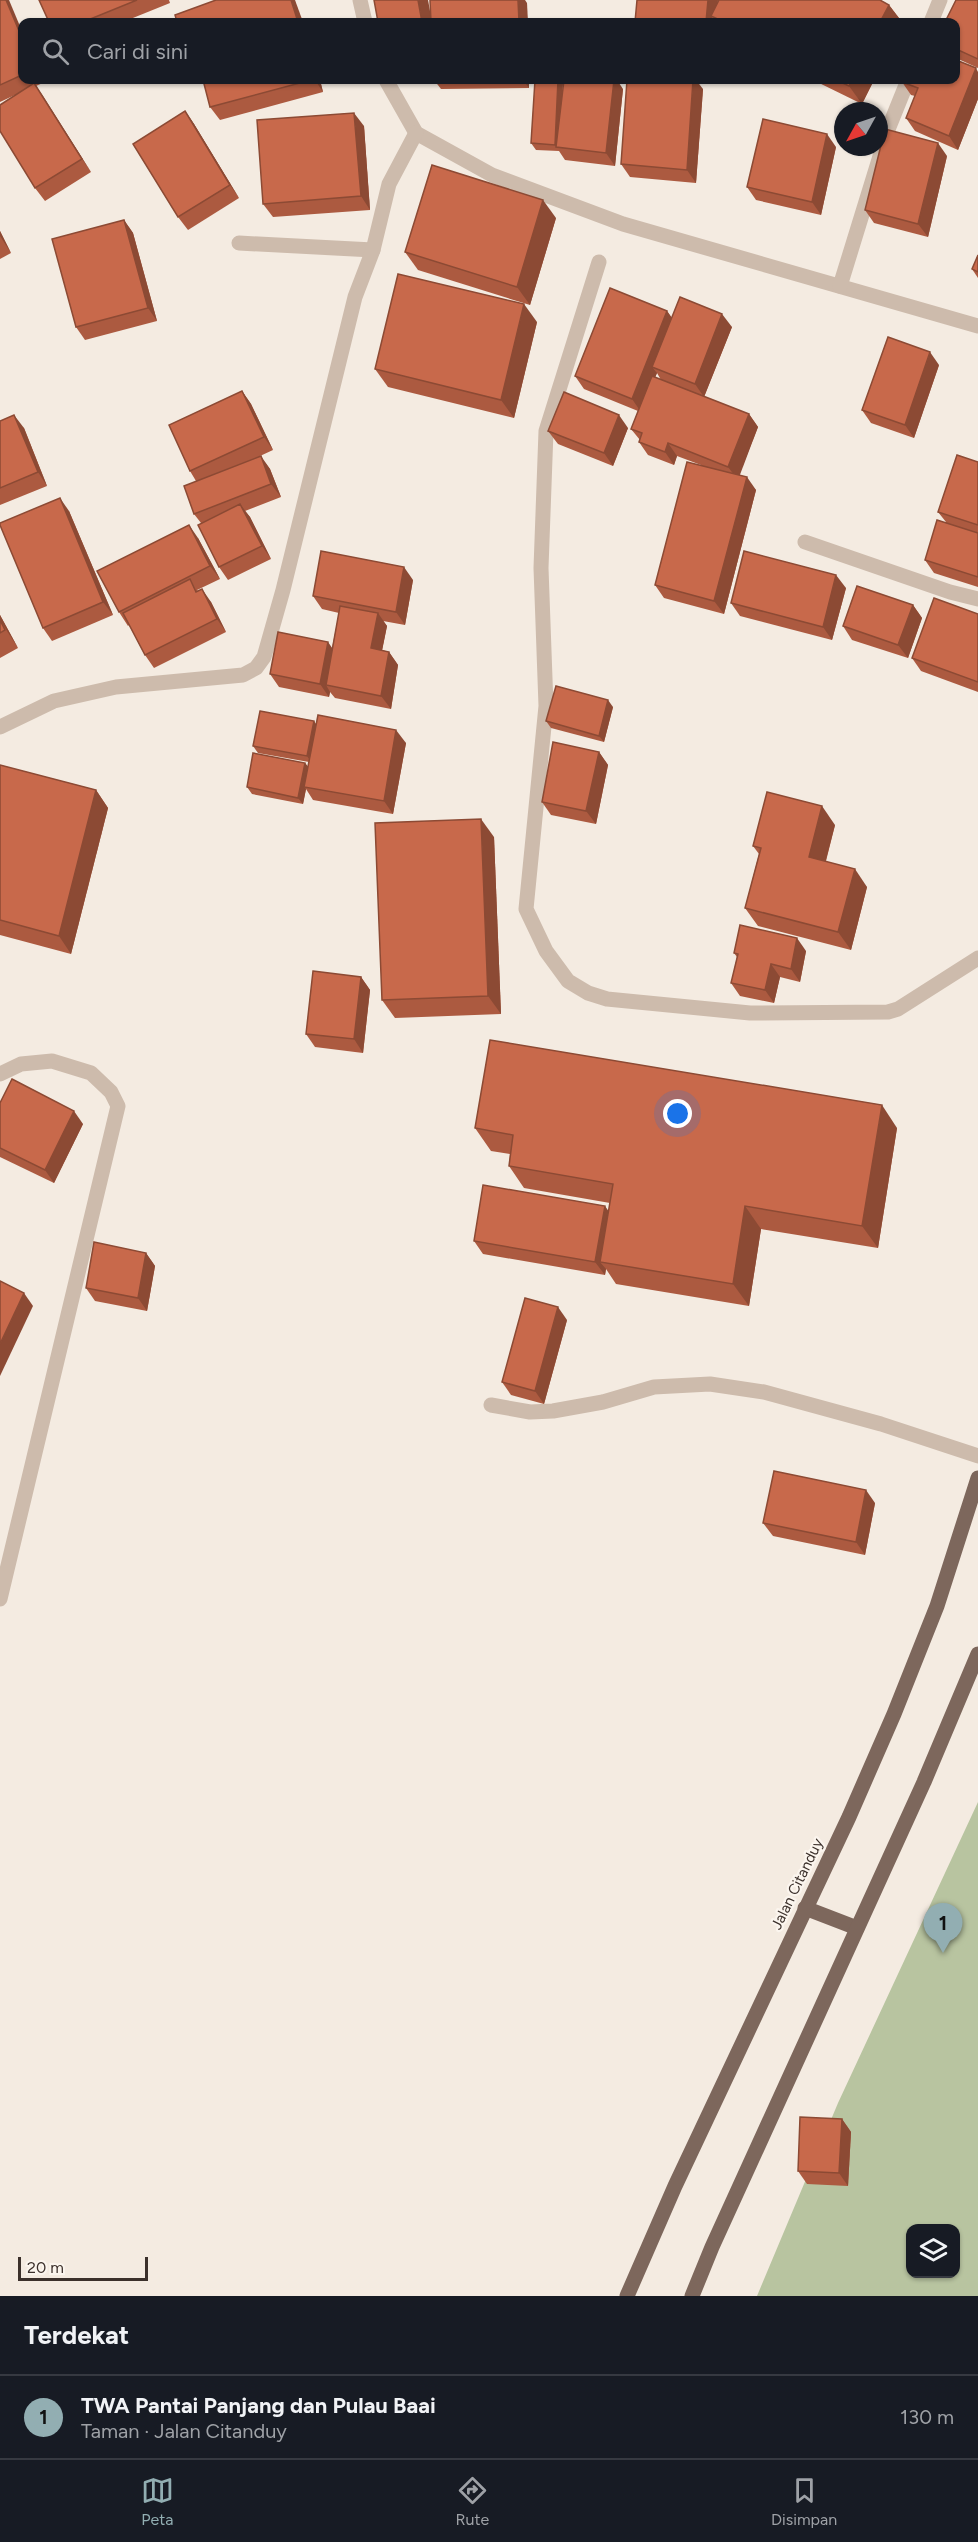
<!DOCTYPE html>
<html lang="id">
<meta charset="utf-8">
<style>
body{margin:0;font-family:Figtree,sans-serif;background:#242831;color:#f1f3f6}
.controls{position:absolute;right:18px;bottom:18px;display:grid;overflow:hidden;border-radius:12px;box-shadow:0 2px 4px #0004}
.controls button{width:54px;height:54px;display:grid;place-items:center;padding:0;border:0;border-bottom:2px solid #363941;background:#171b24;color:#f1f3f6;font:30px sans-serif}
.compass{position:absolute;left:834px;top:102px;width:54px;height:54px;border-radius:50%;background:#171b24;box-shadow:0 2px 4px #0004;rotate:230deg}
.scale{position:absolute;left:18px;bottom:15px;width:130px;box-sizing:border-box;padding-left:6px;border:3px solid #3b302b;border-top:0;font-size:16px;line-height:21px;white-space:nowrap;color:#3b302b;-webkit-text-stroke:4px #fbf5ee;paint-order:stroke}
.you{position:absolute;left:678px;top:1114px;width:21px;height:21px;margin:-15px;border:4px solid #fff;border-radius:50%;background:#1a73e8;box-shadow:0 0 0 9px #1a73e833}
.badge{display:grid;place-items:center;width:39px;height:39px;border-radius:50%;background:#92aeb2;color:#111;font-size:20px;font-weight:700}
.pin{position:absolute;translate:-50% -50px;filter:drop-shadow(0 2px 3px #0008)}
.pin::after{content:'';position:absolute;top:32px;width:21px;height:18px;background:inherit;clip-path:polygon(0 0,100% 0,50% 100%)}
.list{margin:0;padding:0;list-style:none}
h2{display:flex;justify-content:space-between;align-items:center;height:78px;margin:0;padding:0 24px;font-size:26px}
h2 small{font-size:20px;font-weight:400;color:#9ea1a6}
.list li{display:grid;grid-template-columns:39px 1fr auto;gap:18px;align-items:center;box-sizing:border-box;height:84px;padding:0 24px;border-top:2px solid #363941}
.list b{display:block;font-size:22px;white-space:nowrap}
.list p{margin:0;font-size:20px;white-space:nowrap;color:#9ea1a6}
.list em{font-size:20px;font-style:normal;color:#9ea1a6}
.icon{flex:none;width:33px;height:33px;fill:none;stroke:currentColor;stroke-width:2;stroke-linecap:round;stroke-linejoin:round}
.map{position:relative;flex:none;width:978px;height:2296px;overflow:hidden}
.search{position:absolute;background:#171b24;box-shadow:0 2px 4px #0004;left:18px;right:18px;top:18px;height:66px;display:flex;align-items:center;gap:15px;box-sizing:border-box;padding:0 21px;border-radius:12px;color:#9ea1a6;font-size:22px}
.sheet{height:162px;background:#171b24}
nav{display:flex;justify-content:space-around;align-items:center;box-sizing:border-box;height:84px;border-top:2px solid #363941;background:#171b24;font-size:16px;color:#9ea1a6}
nav a{display:grid;justify-items:center;gap:3px}
nav .on{color:#92aeb2}
.map>svg:first-child{display:block}
.green{fill:#b8c4a0;fill-rule:evenodd}
.lines{fill:none;stroke-linecap:round;stroke-linejoin:round}
.minor{stroke:#cdbbac;stroke-width:15}
.major{stroke:#7d675c;stroke-width:15}
.wall{fill:#ac5a40;fill-rule:evenodd}
.shaded-wall{fill:#8c4a34}
.building{fill:#c8694b;stroke:#8c4a34;stroke-width:1.5}
.labels{text-anchor:middle;stroke-width:4.5;stroke-linejoin:round;paint-order:stroke}
.street-label{font-size:15px;fill:#3b302b;stroke:#fbf5ee}
</style>
<div class="map">
<svg width="978" height="2296" viewBox="0 0 978 2296">
<rect width="100%" height="100%" fill="#f4ebe1"/>
<path class="green" d="M 978,1802 L 978,2296 L 757,2296 L 838,2103 ZM 910,2228 L 956,2228 L 956,2274 L 910,2274 Z"/>
<g class="lines">
<g class="minor">
<path d="M 360,0 L 365,22"/>
<path d="M 931,22 L 940,0"/>
<path d="M 386,80 L 416,133 L 492,175 L 623,224 L 978,326"/>
<path d="M 239,243 L 373,250"/>
<path d="M 599,262 L 546,431 L 541,568 L 546,706 L 526,909 L 546,951 L 568,981 L 588,993 L 607,999 L 750,1013 L 888,1012 L 898,1009 L 978,958"/>
<path d="M 840,286 L 889,127 L 908,80"/>
<path d="M 805,542 L 950,592 L 978,599"/>
<path d="M 0,727 L 54,701 L 116,687 L 243,675 L 256,668 L 264,657 L 283,590 L 355,297 L 373,250 L 389,184 L 416,133"/>
<path d="M 0,1074 L 21,1064 L 52,1061 L 91,1073 L 111,1092 L 118,1106 L 0,1599"/>
<path d="M 491,1405 L 530,1412 L 553,1411 L 603,1402 L 654,1387 L 710,1384 L 764,1392 L 881,1424 L 978,1456"/>
</g>
<g class="major">
<path d="M 805,1908 L 857,1928"/>
<path d="M 627,2296 L 675,2186 L 849,1817 L 894,1714 L 937,1606 L 978,1478"/>
<path d="M 692,2296 L 712,2247 L 924,1782 L 978,1654"/>
</g>
</g>
<g class="wall">
<path d="M 0,0 L 22,31 L 22,80 L 44,80 L 45,82 L 36,86 L 91,172 L 45,201 L 35,188 L 15,95 L 0,102 Z"/>
<path d="M 39,0 L 169,0 L 170,3 L 123,22 L 49,22 Z"/>
<path d="M 978,0 L 978,68 L 956,58 L 956,22 Z"/>
<path d="M 718,2 L 889,5 L 902,22 L 635,22 Z"/>
<path d="M 978,72 L 978,99 L 958,150 L 915,131 L 906,118 L 915,96 L 911,95 L 902,82 Z"/>
<path d="M 203,80 L 320,80 L 323,92 L 220,120 L 210,107 Z"/>
<path d="M 434,80 L 529,80 L 529,88 L 441,89 Z"/>
<path d="M 813,80 L 874,80 L 862,104 Z"/>
<path d="M 563,82 L 562,91 L 623,89 L 615,166 L 565,160 L 559,151 L 536,150 L 531,143 Z"/>
<path d="M 703,89 L 696,183 L 630,177 L 621,164 Z"/>
<path d="M 185,111 L 194,124 L 239,198 L 188,230 L 178,217 Z"/>
<path d="M 364,126 L 370,210 L 273,217 L 263,204 Z"/>
<path d="M 836,147 L 821,215 L 756,200 L 747,187 Z"/>
<path d="M 947,156 L 928,237 L 874,223 L 865,210 Z"/>
<path d="M 556,218 L 530,305 L 418,270 L 405,252 Z"/>
<path d="M 124,220 L 133,233 L 157,321 L 85,340 L 76,327 Z"/>
<path d="M 0,231 L 11,253 L 0,259 Z"/>
<path d="M 978,255 L 978,278 L 972,269 Z"/>
<path d="M 667,311 L 672,318 L 732,327 L 704,397 L 749,414 L 758,427 L 739,475 L 756,490 L 724,614 L 664,598 L 655,585 L 701,465 L 677,456 L 674,465 L 648,455 L 639,442 L 640,440 L 631,429 L 638,411 L 584,389 L 575,376 ZM 657,373 L 661,380 L 655,377 Z"/>
<path d="M 537,322 L 514,418 L 388,387 L 375,369 Z"/>
<path d="M 939,365 L 914,438 L 871,423 L 862,410 Z"/>
<path d="M 242,391 L 251,404 L 273,450 L 260,456 L 270,469 L 281,497 L 245,511 L 250,517 L 271,559 L 228,580 L 219,567 L 201,523 L 194,514 L 196,481 L 190,471 Z"/>
<path d="M 0,421 L 24,428 L 47,486 L 0,505 Z"/>
<path d="M 628,428 L 613,466 L 558,444 L 548,431 Z"/>
<path d="M 978,462 L 978,587 L 934,573 L 925,560 L 946,522 L 938,512 Z"/>
<path d="M 69,511 L 113,615 L 52,641 L 43,628 Z"/>
<path d="M 198,538 L 220,579 L 197,590 L 211,602 L 226,632 L 154,668 L 145,655 L 129,625 L 128,626 L 119,612 Z"/>
<path d="M 413,580 L 405,625 L 383,621 L 387,626 L 382,650 L 389,652 L 398,665 L 391,709 L 335,698 L 330,692 L 329,697 L 279,687 L 270,674 L 332,648 L 339,613 L 322,609 L 313,596 Z"/>
<path d="M 846,588 L 832,640 L 740,616 L 731,603 Z"/>
<path d="M 913,605 L 922,618 L 908,658 L 852,640 L 843,626 Z"/>
<path d="M 978,614 L 978,692 L 921,671 L 912,658 Z"/>
<path d="M 0,615 L 18,648 L 0,658 Z"/>
<path d="M 613,707 L 604,742 L 551,728 L 546,721 Z"/>
<path d="M 314,721 L 316,724 L 406,743 L 393,814 L 313,800 L 306,789 L 303,804 L 252,794 L 247,787 L 305,763 L 308,767 L 309,762 L 258,753 L 253,746 Z"/>
<path d="M 599,752 L 608,765 L 596,824 L 551,815 L 542,802 Z"/>
<path d="M 0,765 L 96,790 L 108,808 L 71,954 L 0,935 Z"/>
<path d="M 835,825 L 826,861 L 867,887 L 851,950 L 758,926 L 745,908 L 759,854 L 753,846 Z"/>
<path d="M 494,837 L 501,1014 L 395,1018 L 382,1000 Z"/>
<path d="M 806,951 L 800,982 L 780,977 L 774,1003 L 740,996 L 731,983 L 737,957 L 734,953 Z"/>
<path d="M 361,977 L 370,990 L 363,1053 L 315,1047 L 306,1034 Z"/>
<path d="M 0,1103 L 83,1124 L 54,1183 L 0,1157 Z"/>
<path d="M 475,1128 L 897,1128 L 878,1248 L 761,1229 L 749,1306 L 616,1284 L 606,1269 L 605,1275 L 483,1254 L 474,1241 L 609,1211 L 610,1203 L 524,1188 L 509,1166 L 510,1154 L 491,1151 Z"/>
<path d="M 146,1253 L 155,1266 L 147,1311 L 95,1301 L 86,1288 Z"/>
<path d="M 567,1320 L 544,1404 L 511,1395 L 502,1382 Z"/>
<path d="M 875,1503 L 865,1555 L 773,1536 L 763,1523 Z"/>
<path d="M 842,2119 L 851,2132 L 848,2186 L 807,2184 L 798,2171 Z"/>
</g>
<g class="shaded-wall">
<path d="M 6,0 L 9,0 L 22,31 L 22,38 Z"/>
<path d="M 291,0 L 295,0 L 303,22 L 298,22 Z"/>
<path d="M 418,0 L 428,0 L 432,22 L 422,22 Z"/>
<path d="M 518,0 L 525,0 L 527,3 L 528,22 L 519,22 Z"/>
<path d="M 708,0 L 718,0 L 717,19 L 711,16 L 715,22 L 706,22 Z"/>
<path d="M 889,5 L 902,22 L 880,22 Z"/>
<path d="M 976,68 L 978,72 L 978,99 L 958,150 L 949,136 Z"/>
<path d="M 315,80 L 320,80 L 323,92 Z"/>
<path d="M 523,80 L 529,80 L 529,88 Z"/>
<path d="M 558,80 L 561,80 L 563,82 L 560,147 L 556,147 L 555,145 Z"/>
<path d="M 614,80 L 617,80 L 623,89 L 615,166 L 606,153 Z"/>
<path d="M 693,80 L 696,80 L 703,89 L 696,183 L 687,170 Z"/>
<path d="M 852,80 L 874,80 L 862,104 L 849,86 Z"/>
<path d="M 34,83 L 43,96 L 91,172 L 82,159 Z"/>
<path d="M 185,111 L 194,124 L 239,198 L 230,185 Z"/>
<path d="M 354,113 L 364,126 L 370,210 L 361,196 Z"/>
<path d="M 827,134 L 836,147 L 821,215 L 812,202 Z"/>
<path d="M 938,143 L 947,156 L 928,237 L 918,224 Z"/>
<path d="M 543,200 L 556,218 L 530,305 L 517,287 Z"/>
<path d="M 124,220 L 133,233 L 157,321 L 148,308 Z"/>
<path d="M 0,231 L 11,253 L 0,236 Z"/>
<path d="M 524,304 L 537,322 L 514,418 L 501,400 Z"/>
<path d="M 667,311 L 676,324 L 652,367 L 657,373 L 641,412 L 632,399 Z"/>
<path d="M 722,314 L 732,327 L 704,397 L 695,384 Z"/>
<path d="M 930,352 L 939,365 L 914,438 L 905,425 Z"/>
<path d="M 242,391 L 251,404 L 273,450 L 264,437 Z"/>
<path d="M 749,414 L 758,427 L 738,480 L 728,467 Z"/>
<path d="M 14,415 L 24,428 L 47,486 L 38,472 Z"/>
<path d="M 619,415 L 628,428 L 613,466 L 604,453 Z"/>
<path d="M 668,443 L 677,456 L 674,465 L 665,452 Z"/>
<path d="M 261,456 L 270,469 L 281,497 L 271,484 Z"/>
<path d="M 747,477 L 756,490 L 724,614 L 714,601 Z"/>
<path d="M 60,498 L 69,511 L 113,615 L 103,602 Z"/>
<path d="M 240,504 L 250,517 L 271,559 L 262,546 Z"/>
<path d="M 189,525 L 198,538 L 220,579 L 210,566 Z"/>
<path d="M 404,567 L 413,580 L 405,625 L 396,612 Z"/>
<path d="M 836,575 L 846,588 L 832,640 L 823,627 Z"/>
<path d="M 202,589 L 211,602 L 226,632 L 217,619 Z"/>
<path d="M 913,605 L 922,618 L 908,658 L 898,645 Z"/>
<path d="M 378,613 L 387,626 L 380,661 L 371,648 Z"/>
<path d="M 0,615 L 18,648 L 0,620 Z"/>
<path d="M 328,642 L 337,655 L 326,685 L 330,692 L 329,697 L 320,684 Z"/>
<path d="M 389,652 L 398,665 L 391,709 L 381,696 Z"/>
<path d="M 608,700 L 613,707 L 604,742 L 599,736 Z"/>
<path d="M 314,721 L 318,728 L 312,763 L 307,756 Z"/>
<path d="M 396,730 L 406,743 L 393,814 L 384,801 Z"/>
<path d="M 599,752 L 608,765 L 596,824 L 586,811 Z"/>
<path d="M 305,763 L 310,769 L 304,787 L 306,789 L 303,804 L 298,798 Z"/>
<path d="M 96,790 L 108,808 L 71,954 L 59,936 Z"/>
<path d="M 822,806 L 835,825 L 822,875 L 809,857 Z"/>
<path d="M 481,819 L 494,837 L 501,1014 L 488,996 Z"/>
<path d="M 855,869 L 867,887 L 851,950 L 838,932 Z"/>
<path d="M 797,938 L 806,951 L 800,982 L 791,969 Z"/>
<path d="M 771,964 L 780,977 L 774,1003 L 765,990 Z"/>
<path d="M 361,977 L 370,990 L 363,1053 L 354,1039 Z"/>
<path d="M 882,1105 L 897,1128 L 878,1248 L 862,1226 Z"/>
<path d="M 74,1111 L 83,1124 L 54,1183 L 45,1170 Z"/>
<path d="M 605,1206 L 614,1219 L 600,1262 L 606,1269 L 605,1275 L 595,1262 Z"/>
<path d="M 745,1206 L 761,1229 L 749,1306 L 733,1284 Z"/>
<path d="M 146,1253 L 155,1266 L 147,1311 L 138,1298 Z"/>
<path d="M 24,1293 L 33,1306 L 0,1376 L 0,1344 Z"/>
<path d="M 558,1307 L 567,1320 L 544,1404 L 535,1391 Z"/>
<path d="M 866,1490 L 875,1503 L 865,1555 L 856,1542 Z"/>
<path d="M 842,2119 L 851,2132 L 848,2186 L 839,2173 Z"/>
</g>
<g class="building">
<path d="M 0,0 L 6,0 L 22,38 L 22,75 L 0,85 Z"/>
<path d="M 39,0 L 137,0 L 83,22 L 49,22 Z"/>
<path d="M 216,0 L 291,0 L 298,22 L 177,22 L 175,15 Z"/>
<path d="M 374,0 L 418,0 L 422,22 L 378,22 Z"/>
<path d="M 430,0 L 518,0 L 519,22 L 431,22 Z"/>
<path d="M 637,0 L 708,0 L 706,22 L 635,22 Z"/>
<path d="M 719,0 L 880,0 L 889,5 L 880,22 L 724,22 L 711,16 Z"/>
<path d="M 956,0 L 978,0 L 978,59 L 956,49 L 956,22 L 945,22 Z"/>
<path d="M 956,60 L 976,68 L 949,136 L 906,118 L 918,88 L 902,82 L 903,80 L 956,80 Z"/>
<path d="M 203,80 L 311,80 L 210,107 Z"/>
<path d="M 535,80 L 558,80 L 555,145 L 531,143 Z"/>
<path d="M 564,80 L 614,80 L 606,153 L 556,147 Z"/>
<path d="M 627,80 L 693,80 L 687,170 L 621,164 Z"/>
<path d="M 836,80 L 852,80 L 849,86 Z"/>
<path d="M 34,83 L 82,159 L 35,188 L 0,131 L 0,105 Z"/>
<path d="M 185,111 L 230,185 L 178,217 L 133,144 Z"/>
<path d="M 354,113 L 361,196 L 263,204 L 257,120 Z"/>
<path d="M 763,119 L 827,134 L 812,202 L 747,187 Z"/>
<path d="M 885,129 L 938,143 L 918,224 L 865,210 Z"/>
<path d="M 432,165 L 543,200 L 517,287 L 405,252 Z"/>
<path d="M 124,220 L 148,308 L 76,327 L 52,239 Z"/>
<path d="M 978,255 L 978,272 L 972,269 Z"/>
<path d="M 398,274 L 524,304 L 501,400 L 375,369 Z"/>
<path d="M 610,288 L 667,311 L 632,399 L 575,376 Z"/>
<path d="M 680,297 L 722,314 L 695,384 L 652,367 Z"/>
<path d="M 888,337 L 930,352 L 905,425 L 862,410 Z"/>
<path d="M 652,376 L 749,414 L 728,467 L 668,443 L 665,452 L 639,442 L 642,433 L 631,429 Z"/>
<path d="M 242,391 L 264,437 L 190,471 L 169,425 Z"/>
<path d="M 564,392 L 619,415 L 604,453 L 548,431 Z"/>
<path d="M 14,415 L 38,472 L 0,488 L 0,421 Z"/>
<path d="M 957,455 L 978,462 L 978,525 L 938,512 Z"/>
<path d="M 261,456 L 271,484 L 194,514 L 184,486 Z"/>
<path d="M 687,462 L 747,477 L 714,601 L 655,585 Z"/>
<path d="M 60,498 L 103,602 L 43,628 L 0,525 L 0,523 Z"/>
<path d="M 240,504 L 262,546 L 219,567 L 198,525 Z"/>
<path d="M 937,520 L 978,533 L 978,577 L 925,560 Z"/>
<path d="M 189,525 L 210,566 L 119,612 L 97,571 Z"/>
<path d="M 321,551 L 404,567 L 396,612 L 313,596 Z"/>
<path d="M 744,551 L 836,575 L 823,627 L 731,603 Z"/>
<path d="M 190,579 L 196,592 L 202,589 L 217,619 L 145,655 L 123,613 Z"/>
<path d="M 857,586 L 913,605 L 898,645 L 843,626 Z"/>
<path d="M 934,598 L 978,614 L 978,682 L 912,658 Z"/>
<path d="M 340,606 L 378,613 L 371,648 L 389,652 L 381,696 L 326,685 Z"/>
<path d="M 0,620 L 5,630 L 0,633 Z"/>
<path d="M 278,632 L 328,642 L 320,684 L 270,674 Z"/>
<path d="M 556,686 L 608,700 L 599,736 L 546,721 Z"/>
<path d="M 260,711 L 314,721 L 307,756 L 253,746 Z"/>
<path d="M 318,715 L 396,730 L 384,801 L 304,787 Z"/>
<path d="M 553,742 L 599,752 L 586,811 L 542,802 Z"/>
<path d="M 253,753 L 305,763 L 298,798 L 247,787 Z"/>
<path d="M 0,765 L 96,790 L 59,936 L 0,920 Z"/>
<path d="M 767,792 L 822,806 L 809,857 L 855,869 L 838,932 L 745,908 L 761,848 L 753,846 Z"/>
<path d="M 481,819 L 488,996 L 382,1000 L 375,823 Z"/>
<path d="M 740,925 L 797,938 L 791,969 L 771,964 L 765,990 L 731,983 L 738,954 L 734,953 Z"/>
<path d="M 313,971 L 361,977 L 354,1039 L 306,1034 Z"/>
<path d="M 490,1040 L 882,1105 L 862,1226 L 745,1206 L 733,1284 L 600,1262 L 613,1184 L 509,1166 L 513,1135 L 475,1128 Z"/>
<path d="M 12,1079 L 74,1111 L 45,1170 L 0,1148 L 0,1103 Z"/>
<path d="M 483,1185 L 605,1206 L 595,1262 L 474,1241 Z"/>
<path d="M 94,1242 L 146,1253 L 138,1298 L 86,1288 Z"/>
<path d="M 0,1281 L 24,1293 L 0,1344 Z"/>
<path d="M 525,1298 L 558,1307 L 535,1391 L 502,1382 Z"/>
<path d="M 774,1471 L 866,1490 L 856,1542 L 763,1523 Z"/>
<path d="M 800,2117 L 842,2119 L 839,2173 L 798,2171 Z"/>
</g>
<g class="labels">
<g class="street-label">
<text transform="translate(797 1884) rotate(-64)" y="5">Jalan Citanduy</text>
</g>
</g>
</svg>
<div class="controls">
<button><svg class="icon" aria-label="layers" viewBox="0 0 24 24"><path d="M12 4l9 5-9 5-9-5zM3 14l9 5 9-5"/></svg></button>
</div>
<svg class="compass" viewBox="-18 -18 36 36"><path d="M0-13l5 13h-10z" fill="#e53935"/><path d="M0 13l5-13h-10z" fill="#9ea1a6"/></svg>
<div class="scale">20 m</div>
<div class="you"></div>
<div class="pin badge" style="left:943px;top:1953px">1</div>
<div class="search"><svg class="icon" aria-label="search" viewBox="0 0 24 24"><circle cx="10" cy="10" r="6"/><path d="M15 15l6 6"/></svg>Cari di sini</div>
</div>
<section class="sheet">
<h2>Terdekat<small></small></h2>
<ul class="list">
<li><span class="badge">1</span><div><b>TWA Pantai Panjang dan Pulau Baai</b><p>Taman · Jalan Citanduy</p></div><em>130 m</em></li>
</ul>
</section>
<nav>
<a class="on"><svg class="icon" aria-label="map" viewBox="0 0 24 24"><path d="M3 6l6-2 6 2 6-2v14l-6 2-6-2-6 2zM9 4v14M15 6v14"/></svg>Peta</a>
<a><svg class="icon" aria-label="directions" viewBox="0 0 24 24"><path d="M12 3l9 9-9 9-9-9zM9 14v-3h6M13 9l2 2-2 2"/></svg>Rute</a>
<a><svg class="icon" aria-label="saved" viewBox="0 0 24 24"><path d="M7 4h10v16l-5-4-5 4z"/></svg>Disimpan</a>
</nav>
